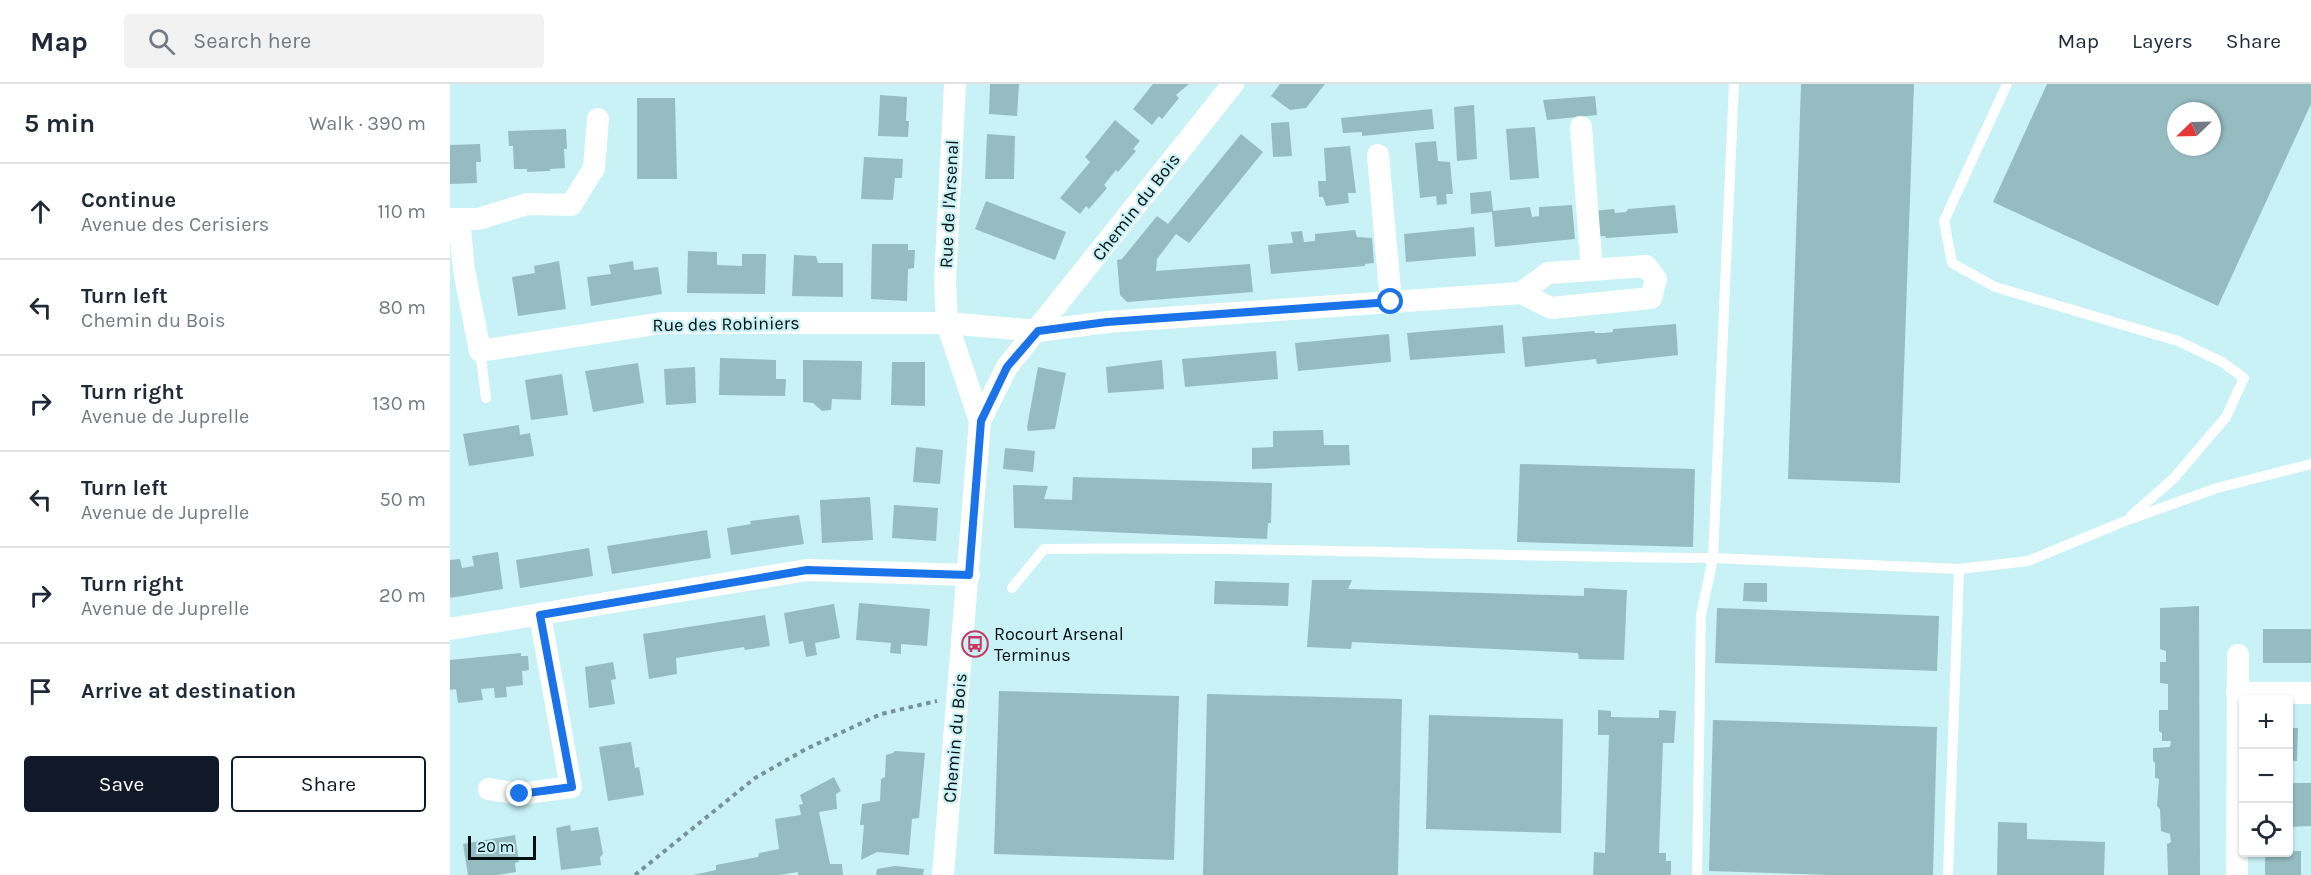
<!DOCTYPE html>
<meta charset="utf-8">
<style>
body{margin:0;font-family:Karla,sans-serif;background:#f2f2f3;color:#1f2937}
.controls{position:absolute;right:18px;bottom:18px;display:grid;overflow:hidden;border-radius:6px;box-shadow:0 2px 4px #0004}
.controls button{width:54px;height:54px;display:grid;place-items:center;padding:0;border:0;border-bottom:2px solid #e0e1e3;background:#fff;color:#1f2937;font:30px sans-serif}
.compass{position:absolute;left:1717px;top:18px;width:54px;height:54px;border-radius:50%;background:#fff;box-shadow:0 2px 4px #0004;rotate:247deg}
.scale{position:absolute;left:18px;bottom:15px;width:68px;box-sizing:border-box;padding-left:6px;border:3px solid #020f10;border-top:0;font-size:16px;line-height:21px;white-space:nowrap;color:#020f10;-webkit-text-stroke:4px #c9f2f7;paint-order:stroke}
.stop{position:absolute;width:18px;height:18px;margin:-14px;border:4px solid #1a73e8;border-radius:50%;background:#fff}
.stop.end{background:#1a73e8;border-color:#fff;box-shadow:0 2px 6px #0008}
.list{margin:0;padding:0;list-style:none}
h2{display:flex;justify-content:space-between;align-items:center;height:78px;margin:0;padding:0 24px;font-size:26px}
h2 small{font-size:20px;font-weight:400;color:#747a83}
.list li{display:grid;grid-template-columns:39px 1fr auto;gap:18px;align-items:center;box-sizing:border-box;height:96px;padding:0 24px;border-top:2px solid #e0e1e3}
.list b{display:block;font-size:22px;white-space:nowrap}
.list p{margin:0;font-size:20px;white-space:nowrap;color:#747a83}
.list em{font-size:20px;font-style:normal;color:#747a83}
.actions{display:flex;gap:12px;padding:18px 24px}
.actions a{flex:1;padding:14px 0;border:2px solid #111827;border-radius:6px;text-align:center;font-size:21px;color:#111827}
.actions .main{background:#111827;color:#fff}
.icon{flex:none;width:33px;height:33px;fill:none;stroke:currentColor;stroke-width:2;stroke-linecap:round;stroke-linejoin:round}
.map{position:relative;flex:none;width:1861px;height:791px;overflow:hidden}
header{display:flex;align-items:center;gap:36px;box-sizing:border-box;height:84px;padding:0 30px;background:#fff;border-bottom:2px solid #e0e1e3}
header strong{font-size:28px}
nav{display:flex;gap:33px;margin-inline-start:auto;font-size:21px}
.search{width:420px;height:54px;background:#f2f2f3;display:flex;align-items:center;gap:15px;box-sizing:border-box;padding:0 21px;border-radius:6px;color:#747a83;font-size:22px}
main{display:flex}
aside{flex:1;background:#fff}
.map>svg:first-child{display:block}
.building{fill:#95bcc1;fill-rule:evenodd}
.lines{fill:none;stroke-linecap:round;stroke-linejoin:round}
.path{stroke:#769397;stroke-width:4;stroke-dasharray:4.5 4.5;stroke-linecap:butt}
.service{stroke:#fff;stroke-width:10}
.minor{stroke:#fff;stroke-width:22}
.route{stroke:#1a73e8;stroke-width:8}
.labels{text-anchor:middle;stroke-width:4.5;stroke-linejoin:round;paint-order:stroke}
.street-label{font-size:18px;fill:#020f10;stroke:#c9f2f7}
.poi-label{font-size:18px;fill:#020f10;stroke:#c9f2f7;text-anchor:start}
</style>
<header>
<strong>Map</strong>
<div class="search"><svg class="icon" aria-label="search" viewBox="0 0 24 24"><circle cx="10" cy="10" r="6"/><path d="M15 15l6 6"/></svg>Search here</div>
<nav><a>Map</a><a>Layers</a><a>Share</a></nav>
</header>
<main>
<aside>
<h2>5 min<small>Walk · 390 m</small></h2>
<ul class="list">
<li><svg class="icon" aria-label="ahead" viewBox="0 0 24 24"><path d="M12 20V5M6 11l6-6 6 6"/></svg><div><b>Continue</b><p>Avenue des Cerisiers</p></div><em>110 m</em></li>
<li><svg class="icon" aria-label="left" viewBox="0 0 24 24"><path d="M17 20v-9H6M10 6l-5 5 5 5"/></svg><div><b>Turn left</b><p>Chemin du Bois</p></div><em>80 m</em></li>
<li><svg class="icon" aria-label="right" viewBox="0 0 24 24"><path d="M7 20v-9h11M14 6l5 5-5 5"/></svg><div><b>Turn right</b><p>Avenue de Juprelle</p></div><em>130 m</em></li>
<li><svg class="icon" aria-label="left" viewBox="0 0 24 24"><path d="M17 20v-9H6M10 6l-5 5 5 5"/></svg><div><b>Turn left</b><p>Avenue de Juprelle</p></div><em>50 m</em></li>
<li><svg class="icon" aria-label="right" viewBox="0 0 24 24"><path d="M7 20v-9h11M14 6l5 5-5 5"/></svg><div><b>Turn right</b><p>Avenue de Juprelle</p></div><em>20 m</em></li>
<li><svg class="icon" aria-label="arrive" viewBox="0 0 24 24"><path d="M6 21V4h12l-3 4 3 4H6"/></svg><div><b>Arrive at destination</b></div></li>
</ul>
<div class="actions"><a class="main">Save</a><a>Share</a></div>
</aside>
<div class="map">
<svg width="1861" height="791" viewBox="0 0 1861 791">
<rect width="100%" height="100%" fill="#c9f2f7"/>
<g class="building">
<path d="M 540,0 L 569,0 L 567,32 L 539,30 Z"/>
<path d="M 703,0 L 739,0 L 726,11 L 729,14 L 712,35 L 709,32 L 702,41 L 683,25 Z"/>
<path d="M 830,0 L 875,0 L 856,24 L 840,26 L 821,12 Z"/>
<path d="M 1351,0 L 1464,0 L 1450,399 L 1338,395 Z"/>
<path d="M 1597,0 L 1861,0 L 1861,20 L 1768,222 L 1543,118 ZM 1726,27 L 1762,27 L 1762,63 L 1726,63 Z"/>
<path d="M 430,11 L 457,13 L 456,37 L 459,37 L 458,53 L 428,52 Z"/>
<path d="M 1145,12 L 1147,31 L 1097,36 L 1093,16 Z"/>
<path d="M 187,14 L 225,14 L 227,95 L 187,95 Z"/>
<path d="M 1024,21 L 1027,75 L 1007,77 L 1004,23 Z"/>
<path d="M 982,25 L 984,45 L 912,52 L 912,48 L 893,49 L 891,34 Z"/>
<path d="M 665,36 L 690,57 L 683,65 L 686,67 L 668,88 L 666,86 L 654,101 L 657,104 L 639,125 L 636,122 L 630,130 L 610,114 L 640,78 L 635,73 Z"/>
<path d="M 839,38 L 842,72 L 823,73 L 821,39 Z"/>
<path d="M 1085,43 L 1089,94 L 1060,96 L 1056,45 Z"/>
<path d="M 116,45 L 117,65 L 114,65 L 115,84 L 100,85 L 100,87 L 77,88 L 77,85 L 64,85 L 63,62 L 59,62 L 58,47 Z"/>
<path d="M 537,50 L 565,52 L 564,95 L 535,95 Z"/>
<path d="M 791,50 L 813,68 L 739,159 L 726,150 L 707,175 L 706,187 L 800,180 L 803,208 L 677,218 L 670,211 L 667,176 L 672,175 L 707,132 L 718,140 Z"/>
<path d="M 986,57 L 988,77 L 1000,78 L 1003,110 L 996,110 L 997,120 L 987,121 L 986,112 L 970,114 L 965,59 Z"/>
<path d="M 30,60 L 31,78 L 26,78 L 27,99 L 0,100 L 0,61 Z"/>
<path d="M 900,62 L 906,109 L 898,109 L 899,119 L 876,122 L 873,113 L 869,113 L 868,97 L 876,97 L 874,64 Z"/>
<path d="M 414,73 L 453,75 L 452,94 L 445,94 L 443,116 L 411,115 Z"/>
<path d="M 1041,107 L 1043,127 L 1080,123 L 1082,133 L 1089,132 L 1089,123 L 1122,121 L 1125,155 L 1045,163 L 1042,128 L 1021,130 L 1020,109 Z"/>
<path d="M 536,117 L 616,148 L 605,176 L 525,145 Z"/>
<path d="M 1225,121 L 1228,149 L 1156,154 L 1155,152 L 1145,153 L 1143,127 L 1164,125 L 1165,129 L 1176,128 L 1178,125 Z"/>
<path d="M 1024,143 L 1026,172 L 956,178 L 954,150 Z"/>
<path d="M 905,146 L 907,153 L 922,154 L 924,179 L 915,180 L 915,182 L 821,190 L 818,161 L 843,159 L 841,148 L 852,147 L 854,158 L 865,157 L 865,150 Z"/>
<path d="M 422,160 L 458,160 L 458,166 L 465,166 L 464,184 L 458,185 L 457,217 L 421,215 Z"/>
<path d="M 238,167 L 267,168 L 267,181 L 292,182 L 292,170 L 316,170 L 315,210 L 237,209 Z"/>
<path d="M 344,171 L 366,172 L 368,179 L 393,179 L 393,213 L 342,212 Z"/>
<path d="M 109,177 L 116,225 L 68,232 L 62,193 L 85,189 L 84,182 Z"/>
<path d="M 183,177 L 184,186 L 208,183 L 212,210 L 141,222 L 137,193 L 161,190 L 159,181 Z"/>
<path d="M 1226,240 L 1228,271 L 1147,280 L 1146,275 L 1075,283 L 1072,253 L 1144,247 L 1145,249 L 1154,249 L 1163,248 L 1163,245 Z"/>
<path d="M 1053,241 L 1055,269 L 960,276 L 957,249 Z"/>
<path d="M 939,250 L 941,278 L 848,287 L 845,259 Z"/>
<path d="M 826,267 L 828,295 L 735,303 L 732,275 Z"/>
<path d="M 270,274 L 326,276 L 326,295 L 336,295 L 335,312 L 269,311 Z"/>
<path d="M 353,276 L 412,277 L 411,316 L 382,315 L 381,326 L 372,327 L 363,319 L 353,318 Z"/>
<path d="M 712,276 L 714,305 L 658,309 L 656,283 Z"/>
<path d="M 442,278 L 475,278 L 475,322 L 441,321 Z"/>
<path d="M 188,279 L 194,319 L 143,328 L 135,287 Z"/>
<path d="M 245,283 L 246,319 L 216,321 L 214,285 Z"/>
<path d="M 588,283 L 616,289 L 605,345 L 578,347 L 577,343 Z"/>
<path d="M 112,290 L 118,331 L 81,336 L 75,296 Z"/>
<path d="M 69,341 L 70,351 L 80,349 L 84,372 L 19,382 L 13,350 Z"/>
<path d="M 873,346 L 874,361 L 899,361 L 900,381 L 802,385 L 802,364 L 823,363 L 823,347 Z"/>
<path d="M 466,363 L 493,366 L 490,400 L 463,398 Z"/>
<path d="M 555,364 L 585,367 L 583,388 L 553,385 Z"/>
<path d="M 1070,380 L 1245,385 L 1243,463 L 1067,458 Z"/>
<path d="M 623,393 L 822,399 L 821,439 L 818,439 L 817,455 L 564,444 L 563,401 L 598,402 L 594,415 L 622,416 Z"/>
<path d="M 420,413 L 423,456 L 372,459 L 370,416 Z"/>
<path d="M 444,421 L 488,424 L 486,457 L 442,454 Z"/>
<path d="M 349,431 L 354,460 L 281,471 L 277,444 L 301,440 L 300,437 Z"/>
<path d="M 257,446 L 261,474 L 162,490 L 157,462 Z"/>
<path d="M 139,464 L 143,492 L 70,504 L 66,476 Z"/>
<path d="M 48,468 L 53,505 L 0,514 L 0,476 L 10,475 L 12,484 L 24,482 L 22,472 Z"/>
<path d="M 862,496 L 902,496 L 898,505 L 1134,512 L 1134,504 L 1177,506 L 1174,576 L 1129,575 L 1128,569 L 902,558 L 901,565 L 857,563 Z"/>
<path d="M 765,497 L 839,499 L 838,522 L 764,520 Z"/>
<path d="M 1294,499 L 1317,499 L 1317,518 L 1293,517 Z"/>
<path d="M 409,519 L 480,525 L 477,562 L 451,560 L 451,570 L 440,569 L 441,559 L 406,556 Z"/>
<path d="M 384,520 L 390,554 L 365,559 L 367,571 L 356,573 L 353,557 L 339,560 L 334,529 Z"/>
<path d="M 1749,522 L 1750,791 L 1718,791 L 1717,760 L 1721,758 L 1720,750 L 1711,747 L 1710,725 L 1707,722 L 1709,695 L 1705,694 L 1705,679 L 1703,677 L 1703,664 L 1720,663 L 1721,657 L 1712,657 L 1712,649 L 1709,647 L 1709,626 L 1718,626 L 1718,600 L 1710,599 L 1710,578 L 1716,578 L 1716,567 L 1710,565 L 1710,524 Z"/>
<path d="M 1267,524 L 1489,532 L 1487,587 L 1265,579 Z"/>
<path d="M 315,531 L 320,562 L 295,566 L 294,563 L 226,574 L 227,590 L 199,595 L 193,550 Z"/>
<rect x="1813" y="545" width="48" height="34"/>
<path d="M 71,569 L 71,572 L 78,572 L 79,586 L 72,587 L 73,601 L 56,603 L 57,613 L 45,614 L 44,604 L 31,605 L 33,616 L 8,619 L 6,605 L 0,606 L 0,576 Z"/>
<path d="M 163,578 L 166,595 L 161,596 L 165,620 L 139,624 L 135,583 Z"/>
<path d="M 549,607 L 729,612 L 724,776 L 544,770 Z"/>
<path d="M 757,610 L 952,615 L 948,791 L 753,791 Z"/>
<path d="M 1148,626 L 1161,627 L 1161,633 L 1209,634 L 1209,626 L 1226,627 L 1224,659 L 1213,659 L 1209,769 L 1216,769 L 1216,777 L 1221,777 L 1221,791 L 1143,791 L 1144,768 L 1155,769 L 1159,651 L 1148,651 Z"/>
<path d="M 979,631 L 1113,635 L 1111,749 L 976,745 Z"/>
<path d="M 1263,636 L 1487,643 L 1483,791 L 1379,791 L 1259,787 Z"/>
<path d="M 1839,644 L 1848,644 L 1847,677 L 1839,677 Z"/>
<path d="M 181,658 L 185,684 L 189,683 L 194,711 L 158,717 L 149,663 Z"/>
<path d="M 445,667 L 475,669 L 469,734 L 462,735 L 459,771 L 427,768 L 411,776 L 414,741 L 410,741 L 412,720 L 430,717 L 431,695 L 435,693 L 436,671 L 443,669 Z"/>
<path d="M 384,693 L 391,707 L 386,710 L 387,725 L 369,728 L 380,780 L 392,780 L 393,791 L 348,791 L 348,788 L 329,791 L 243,791 L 266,786 L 266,781 L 308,773 L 309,769 L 329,765 L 325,735 L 351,731 L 349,721 L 353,720 L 350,711 Z"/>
<path d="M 1839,699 L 1861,699 L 1861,742 L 1839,743 Z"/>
<path d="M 1548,738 L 1577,739 L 1577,755 L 1655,758 L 1654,791 L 1547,791 Z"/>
<path d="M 120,741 L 121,747 L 148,743 L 153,770 L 150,773 L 151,781 L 111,786 L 106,744 Z"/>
<path d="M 65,751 L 69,778 L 65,779 L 66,788 L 47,791 L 18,791 L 13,760 Z"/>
<path d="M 1839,767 L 1851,767 L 1851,791 L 1815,791 L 1815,768 Z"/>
<path d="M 445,782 L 474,785 L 473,791 L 426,791 L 427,785 Z"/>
</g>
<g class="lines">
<path class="path" d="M 185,791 L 305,694 L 356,665 L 431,630 L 487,617"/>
<g class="service">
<path d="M 1284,0 L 1263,474 L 1509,485 L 1578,477 L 1675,437 L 1767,404 L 1861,380"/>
<path d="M 1557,0 L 1494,137 L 1502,179 L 1545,203 L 1728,257 L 1772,278 L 1794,294 L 1776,333 L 1724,394 L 1681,432"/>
<path d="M 30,267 L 36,314"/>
<path d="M 562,504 L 594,465 C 817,462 1040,473 1263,474 L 1251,531 L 1247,791"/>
<path d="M 1498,791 L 1509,485"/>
</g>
<g class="minor">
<path d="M 505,0 L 495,198 L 497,239 L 530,337"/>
<path d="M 1131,43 L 1142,186"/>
<path d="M 928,71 L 941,218"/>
<path d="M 0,135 L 28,135 L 77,120 L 121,121 L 144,84 L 148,35"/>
<path d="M 9,135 L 14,186 L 30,267 L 212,239 L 497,239 L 588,247 L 657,238 L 1071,209 L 1098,189 L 1196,182 L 1206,195 L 1201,214 L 1101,224 L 1071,209"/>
<path d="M 0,545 L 357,486 L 519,491"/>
<path d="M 1787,609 L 1861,609"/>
<path d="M 39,705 L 70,710 L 121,703 L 90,531"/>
<path d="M 493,791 L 530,337 L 557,283 L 783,0"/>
<path d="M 1787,791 L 1788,571"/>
</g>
</g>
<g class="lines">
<path class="route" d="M 70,710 L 122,703 L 90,531 L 357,486 L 519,491 L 531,337 L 557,283 L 588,247 L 657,238 L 941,218"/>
</g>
<defs>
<g id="bus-ring" transform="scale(1.35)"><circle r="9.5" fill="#c9f2f7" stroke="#c63761" stroke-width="1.5"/><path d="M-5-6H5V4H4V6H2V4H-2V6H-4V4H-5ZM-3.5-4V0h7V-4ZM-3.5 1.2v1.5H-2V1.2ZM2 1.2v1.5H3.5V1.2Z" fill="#c63761"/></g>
</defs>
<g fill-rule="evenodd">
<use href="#bus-ring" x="525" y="560"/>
</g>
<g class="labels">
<g class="street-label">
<text transform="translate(499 120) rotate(-87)" y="6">Rue de l'Arsenal</text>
<text transform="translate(686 123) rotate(-52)" y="6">Chemin du Bois</text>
<text transform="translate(276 240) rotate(-1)" y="6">Rue des Robiniers</text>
<text transform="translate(505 654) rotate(-85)" y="6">Chemin du Bois</text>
</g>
<g class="poi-label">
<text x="544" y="556">Rocourt Arsenal<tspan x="544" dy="21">Terminus</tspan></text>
</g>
</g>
</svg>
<div class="controls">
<button>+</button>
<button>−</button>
<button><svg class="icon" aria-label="locate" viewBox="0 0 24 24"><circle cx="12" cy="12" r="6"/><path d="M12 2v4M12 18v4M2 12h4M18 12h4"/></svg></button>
</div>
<svg class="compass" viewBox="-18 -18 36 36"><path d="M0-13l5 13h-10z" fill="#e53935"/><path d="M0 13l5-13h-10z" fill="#747a83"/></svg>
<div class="scale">20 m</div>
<div class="stop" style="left:941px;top:218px"></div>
<div class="stop end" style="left:70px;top:710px"></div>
</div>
</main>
